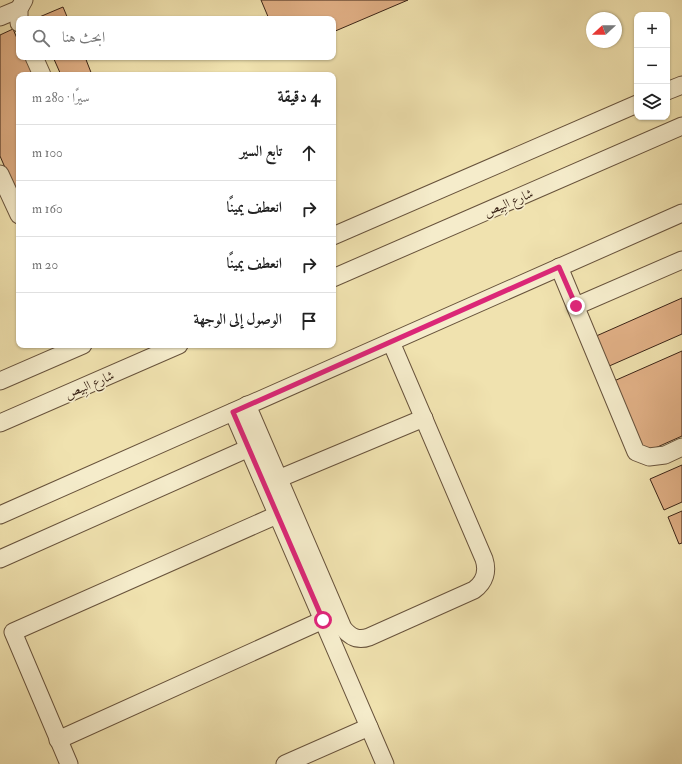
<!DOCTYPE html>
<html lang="ar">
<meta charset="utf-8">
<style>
body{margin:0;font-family:"IM FELL Double Pica",Amiri,serif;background:#f6f6f6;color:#222;direction:rtl}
.controls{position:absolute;right:12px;top:12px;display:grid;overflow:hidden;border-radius:8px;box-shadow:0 1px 3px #0004}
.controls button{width:36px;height:36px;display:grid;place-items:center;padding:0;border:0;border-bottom:1px solid #e0e0e0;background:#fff;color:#222;font:20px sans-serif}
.compass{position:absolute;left:586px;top:12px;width:36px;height:36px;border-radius:50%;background:#fff;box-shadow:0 1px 3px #0004;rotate:249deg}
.stop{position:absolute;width:12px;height:12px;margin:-9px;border:3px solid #db2777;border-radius:50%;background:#fff}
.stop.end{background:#db2777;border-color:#fff;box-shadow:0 1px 4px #0008}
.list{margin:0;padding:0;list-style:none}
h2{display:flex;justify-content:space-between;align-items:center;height:52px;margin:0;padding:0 16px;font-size:17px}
h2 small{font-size:13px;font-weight:400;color:#767676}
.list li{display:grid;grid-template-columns:26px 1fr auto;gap:12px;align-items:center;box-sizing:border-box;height:56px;padding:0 16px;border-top:1px solid #e0e0e0}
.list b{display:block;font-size:15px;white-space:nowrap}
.list em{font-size:13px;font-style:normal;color:#767676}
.icon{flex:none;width:22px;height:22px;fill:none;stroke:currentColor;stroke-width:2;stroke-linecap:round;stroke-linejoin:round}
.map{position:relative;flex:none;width:682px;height:764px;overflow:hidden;direction:ltr}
.search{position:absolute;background:#fff;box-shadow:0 1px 3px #0004;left:16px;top:16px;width:320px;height:44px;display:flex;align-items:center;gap:10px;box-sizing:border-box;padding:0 14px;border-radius:8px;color:#767676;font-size:15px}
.panel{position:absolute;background:#fff;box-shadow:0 1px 3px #0004;left:16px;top:72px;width:320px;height:276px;border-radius:8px;direction:rtl}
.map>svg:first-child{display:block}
.building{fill:#e1b086;stroke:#3a2316}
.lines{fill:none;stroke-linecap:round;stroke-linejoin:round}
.minor-casing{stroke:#68533c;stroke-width:19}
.minor{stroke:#f5eccb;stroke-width:17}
.route{stroke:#db2777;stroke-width:5}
.labels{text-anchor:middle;stroke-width:3.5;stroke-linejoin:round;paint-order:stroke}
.street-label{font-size:13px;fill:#3a2316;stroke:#f5eccb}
</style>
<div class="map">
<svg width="682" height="764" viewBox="0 0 682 764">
<rect width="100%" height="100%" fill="#f0e2af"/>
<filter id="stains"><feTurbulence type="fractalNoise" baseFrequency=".005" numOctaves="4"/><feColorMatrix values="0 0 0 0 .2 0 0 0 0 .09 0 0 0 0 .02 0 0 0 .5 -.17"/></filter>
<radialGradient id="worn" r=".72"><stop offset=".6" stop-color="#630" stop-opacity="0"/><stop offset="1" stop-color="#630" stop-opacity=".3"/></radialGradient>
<g class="building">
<path d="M 261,0 L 408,0 L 333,32 L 333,19 L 269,19 Z"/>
<path d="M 63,7 L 68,19 L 37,19 L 37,18 Z"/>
<path d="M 13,29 L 19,43 L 19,57 L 25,57 L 33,75 L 19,75 L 19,200 L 0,156 L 0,35 Z"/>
<path d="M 53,57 L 85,57 L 92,75 L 61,75 Z"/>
<path d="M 682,298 L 682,334 L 607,367 L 594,337 Z"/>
<path d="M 682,351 L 682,436 L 644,453 L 614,381 Z"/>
<path d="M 682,465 L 682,502 L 664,510 L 650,479 Z"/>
<path d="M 682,511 L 682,543 L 679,544 L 668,517 Z"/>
</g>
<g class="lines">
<g class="minor-casing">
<g id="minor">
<path d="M 0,17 L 19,9"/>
<path d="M 19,23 L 19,9 L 24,0"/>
<path d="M 34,57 L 42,75"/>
<path d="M 667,91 L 682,85"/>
<path d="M 0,174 L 19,215"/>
<path d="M 333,236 L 637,104"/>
<path d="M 559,267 L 636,452 L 649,457 L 665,455 L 682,447"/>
<path d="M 333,278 L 682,126"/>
<path d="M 576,306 L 682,260"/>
<path d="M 0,381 L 83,345"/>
<path d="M 247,405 L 343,628 C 350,637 358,641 369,637 L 474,590 C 485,582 488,571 484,559 L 391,342"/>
<path d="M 233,412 L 385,764"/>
<path d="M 0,423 L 179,345"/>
<path d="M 278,479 L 424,418"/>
<path d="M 0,515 L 682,213"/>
<path d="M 0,559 L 249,448"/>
<path d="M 58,740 L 323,620"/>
<path d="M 69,764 L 13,632 L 277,515"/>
<path d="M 285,764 L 369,727"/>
</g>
</g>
<use href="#minor" class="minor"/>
</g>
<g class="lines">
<path class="route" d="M 323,620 L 233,412 L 559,267 L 576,306"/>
</g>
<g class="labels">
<g class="street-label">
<text transform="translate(508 202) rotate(-23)" y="5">شارع البِيص</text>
<text transform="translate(89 384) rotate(-23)" y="5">شارع البِيص</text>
</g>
</g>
<rect width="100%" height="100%" filter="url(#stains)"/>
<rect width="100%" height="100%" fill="url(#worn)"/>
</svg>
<div class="controls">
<button>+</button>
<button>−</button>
<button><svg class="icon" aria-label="layers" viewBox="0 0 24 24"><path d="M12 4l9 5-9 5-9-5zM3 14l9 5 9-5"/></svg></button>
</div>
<svg class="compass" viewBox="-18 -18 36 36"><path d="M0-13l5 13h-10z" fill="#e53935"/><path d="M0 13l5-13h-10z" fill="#767676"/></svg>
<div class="stop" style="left:323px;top:620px"></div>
<div class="stop end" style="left:576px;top:306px"></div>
<div class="search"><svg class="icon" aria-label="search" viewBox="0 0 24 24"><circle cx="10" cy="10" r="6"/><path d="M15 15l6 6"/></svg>ابحث هنا</div>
<section class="panel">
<h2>4 دقيقة<small>سيرًا · 280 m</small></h2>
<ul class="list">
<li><svg class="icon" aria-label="ahead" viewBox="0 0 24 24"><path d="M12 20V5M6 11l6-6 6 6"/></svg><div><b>تابع السير</b></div><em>100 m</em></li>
<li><svg class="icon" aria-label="right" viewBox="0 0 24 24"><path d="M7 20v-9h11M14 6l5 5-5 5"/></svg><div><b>انعطف يمينًا</b></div><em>160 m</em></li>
<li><svg class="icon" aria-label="right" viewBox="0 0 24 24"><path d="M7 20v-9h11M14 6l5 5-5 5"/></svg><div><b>انعطف يمينًا</b></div><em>20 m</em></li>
<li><svg class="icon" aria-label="arrive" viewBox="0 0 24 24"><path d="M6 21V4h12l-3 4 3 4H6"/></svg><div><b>الوصول إلى الوجهة</b></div></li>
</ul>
</section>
</div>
